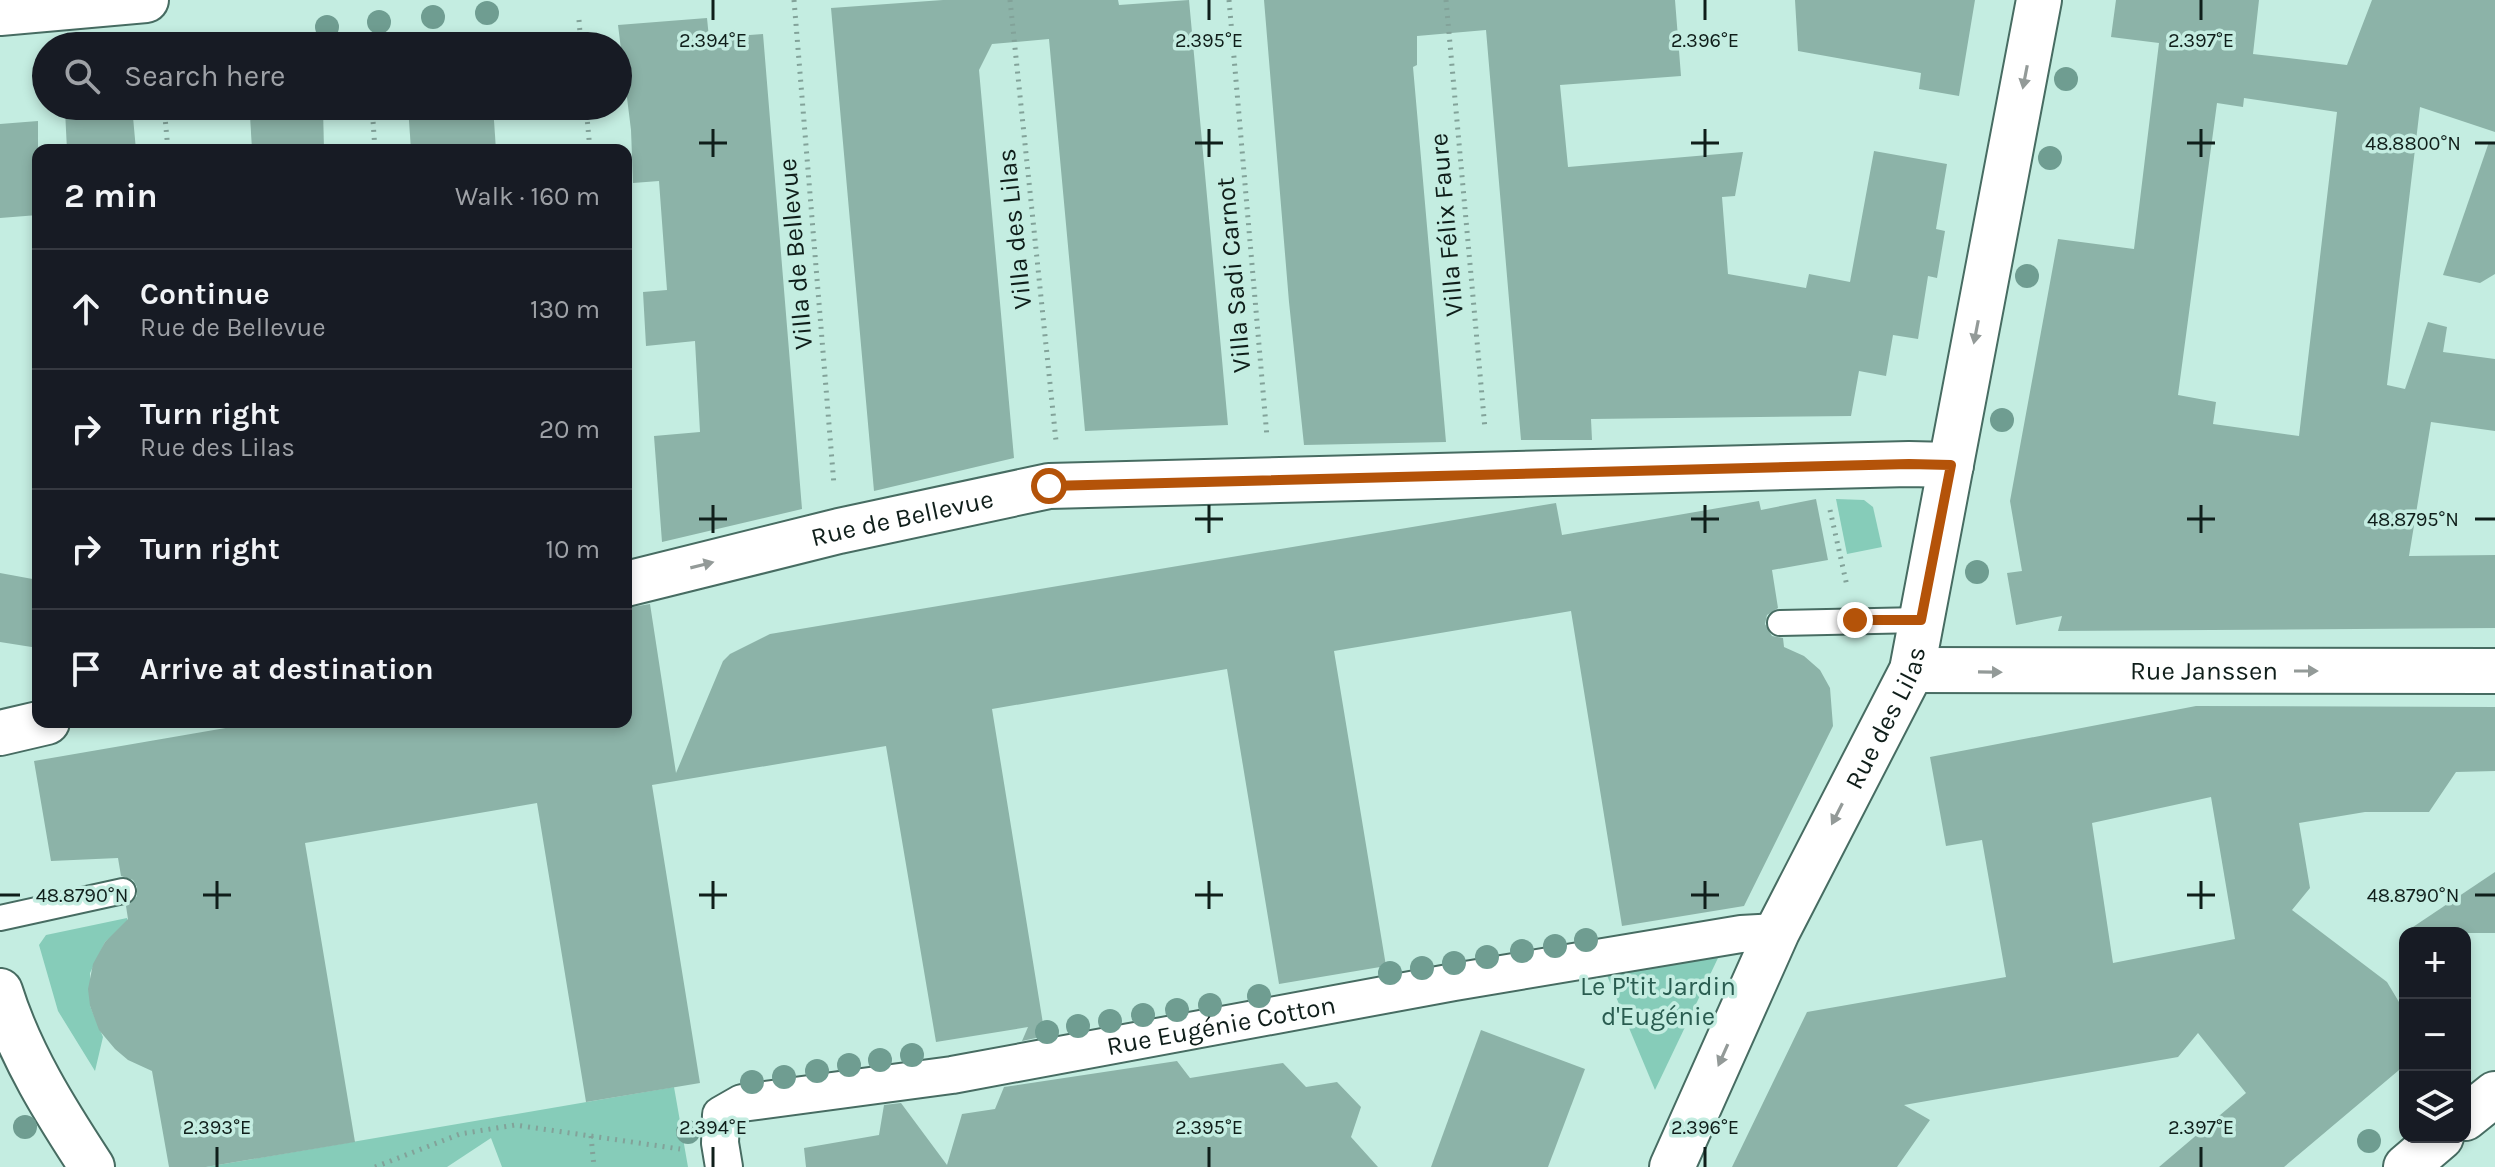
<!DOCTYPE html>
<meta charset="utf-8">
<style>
body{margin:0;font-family:Karla,sans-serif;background:#242831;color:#f1f3f6}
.controls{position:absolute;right:24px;bottom:24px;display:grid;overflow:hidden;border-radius:16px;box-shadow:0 4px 12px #0003}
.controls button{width:72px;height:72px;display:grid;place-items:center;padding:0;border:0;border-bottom:2px solid #363941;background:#171b24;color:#f1f3f6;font:40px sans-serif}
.stop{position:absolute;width:24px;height:24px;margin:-18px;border:6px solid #b45309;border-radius:50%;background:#fff}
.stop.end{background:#b45309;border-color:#fff;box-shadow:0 2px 8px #0008}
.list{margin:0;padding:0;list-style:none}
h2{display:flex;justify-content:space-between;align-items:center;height:104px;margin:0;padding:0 32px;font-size:34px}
h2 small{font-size:26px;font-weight:400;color:#9ea1a6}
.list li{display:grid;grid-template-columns:52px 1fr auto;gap:24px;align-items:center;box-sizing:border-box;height:120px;padding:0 32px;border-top:2px solid #363941}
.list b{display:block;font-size:30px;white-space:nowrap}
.list p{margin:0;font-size:26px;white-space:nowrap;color:#9ea1a6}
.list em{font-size:26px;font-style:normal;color:#9ea1a6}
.icon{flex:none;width:44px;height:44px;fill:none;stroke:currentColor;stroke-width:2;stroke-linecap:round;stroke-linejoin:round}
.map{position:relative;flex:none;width:2495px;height:1167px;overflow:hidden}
.search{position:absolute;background:#171b24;box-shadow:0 4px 12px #0003;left:32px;top:32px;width:600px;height:88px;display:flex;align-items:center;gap:20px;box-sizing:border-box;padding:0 28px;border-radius:44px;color:#9ea1a6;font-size:30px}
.panel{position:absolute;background:#171b24;box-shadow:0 4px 12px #0003;left:32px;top:144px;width:600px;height:584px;border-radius:16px}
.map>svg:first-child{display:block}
.green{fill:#86ccb9}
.building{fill:#8cb3a8;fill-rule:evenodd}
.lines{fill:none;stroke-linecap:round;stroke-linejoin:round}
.service-casing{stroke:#476c62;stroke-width:28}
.pedestrian-casing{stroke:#476c62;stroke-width:40}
.minor-casing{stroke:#476c62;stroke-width:48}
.path{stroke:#82a299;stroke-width:5;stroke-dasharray:2 6;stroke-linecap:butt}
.service{stroke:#fff;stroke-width:24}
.pedestrian{stroke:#fff;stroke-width:36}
.minor{stroke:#fff;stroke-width:44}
.tree{fill:#6f9d91}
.oneway{fill:#939a98}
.route{stroke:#b45309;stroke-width:10}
.ticks{fill:none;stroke:#0f1e1a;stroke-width:3}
.labels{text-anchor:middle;stroke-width:7;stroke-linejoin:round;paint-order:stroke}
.street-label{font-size:26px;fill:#0f1e1a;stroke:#c4ede1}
.park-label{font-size:26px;fill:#295c50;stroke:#c4ede1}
.ticks-label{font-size:20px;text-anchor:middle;fill:#0f1e1a;stroke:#c4ede1;stroke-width:7;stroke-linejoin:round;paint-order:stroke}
</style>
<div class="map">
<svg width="2495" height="1167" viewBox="0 0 2495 1167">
<rect width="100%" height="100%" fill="#c4ede1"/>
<g class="green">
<path d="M 1836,499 L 1864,500 L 1873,507 L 1882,547 L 1847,554 Z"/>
<path d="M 127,918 L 128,922 L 105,942 L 90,973 L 90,1006 L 103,1037 L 95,1071 L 58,1011 L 39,945 L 46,935 Z"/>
<path d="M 1717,955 L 1718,958 L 1655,1090 L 1606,973 Z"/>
<path d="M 674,1087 L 688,1167 L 502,1167 L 491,1138 L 447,1167 L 206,1167 Z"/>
</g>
<g class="building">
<path d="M 943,0 L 1118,0 L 1119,5 L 1189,0 L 1228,425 L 1085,431 L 1049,39 L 992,44 L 979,70 L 1014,458 L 874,491 L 831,8 Z"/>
<path d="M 1264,0 L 1675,0 L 1681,76 L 1560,85 L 1568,167 L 1743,152 L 1735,196 L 1722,197 L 1728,274 L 1806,288 L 1809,274 L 1850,282 L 1874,151 L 1947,164 L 1936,229 L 1945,231 L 1937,278 L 1928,276 L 1918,339 L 1893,335 L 1886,376 L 1859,371 L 1851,416 L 1591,419 L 1592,440 L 1521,440 L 1486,30 L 1417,36 L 1417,65 L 1413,67 L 1446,442 L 1304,445 L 1289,302 Z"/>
<path d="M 1795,0 L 1975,0 L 1959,96 L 1919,89 L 1921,73 L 1798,51 Z"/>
<path d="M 2116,0 L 2259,0 L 2253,54 L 2347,65 L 2372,0 L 2495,0 L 2495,132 L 2420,107 L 2387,385 L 2405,389 L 2428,322 L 2447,327 L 2443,352 L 2495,359 L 2495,431 L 2431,422 L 2409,556 L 2495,555 L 2495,628 L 2058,631 L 2062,616 L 2016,625 L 2007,573 L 2022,571 L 2010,501 L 2058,239 L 2134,249 L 2159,43 L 2111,37 ZM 2244,98 L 2337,112 L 2299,436 L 2213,424 L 2216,402 L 2178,395 L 2217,103 L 2243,107 Z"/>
<path d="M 707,18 L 709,38 L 763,34 L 802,509 L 662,542 L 654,436 L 700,432 L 695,341 L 646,346 L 643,292 L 667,290 L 659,181 L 633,183 L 631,130 L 618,25 Z"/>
<path d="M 488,37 L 489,46 L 403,46 L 403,44 Z"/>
<path d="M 79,106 L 132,106 L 136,150 L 67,150 L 65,110 L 79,109 Z"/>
<path d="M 408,106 L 493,106 L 496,150 L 411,150 Z"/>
<path d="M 323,108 L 324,150 L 252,150 L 250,115 Z"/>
<path d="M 38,121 L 38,215 L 0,218 L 0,124 Z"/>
<path d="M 2489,142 L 2495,143 L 2495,274 L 2480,283 L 2443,275 Z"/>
<path d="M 1816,499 L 1828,560 L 1772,570 L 1778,608 L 1767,615 L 1765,624 L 1772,636 L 1783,638 L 1784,647 L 1804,656 L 1820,670 L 1830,688 L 1833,726 L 1744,906 L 1622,926 L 1571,611 L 1334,651 L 1386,966 L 1279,984 L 1227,669 L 992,709 L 1045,1036 L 1022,1041 L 1028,1027 L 936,1042 L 886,746 L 652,785 L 700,1083 L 586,1102 L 537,803 L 305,843 L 355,1142 L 206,1167 L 169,1167 L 152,1071 L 128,1060 L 115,1049 L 99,1030 L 90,1006 L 88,989 L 93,964 L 105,942 L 128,919 L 126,906 L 137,896 L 137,887 L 133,880 L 121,876 L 118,858 L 51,861 L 34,761 L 260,722 L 626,722 L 626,608 L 650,604 L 676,773 L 723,661 L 730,654 L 770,634 L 1556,503 L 1562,535 L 1759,501 L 1761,510 Z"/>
<path d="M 0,573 L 38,580 L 38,648 L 0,642 Z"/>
<path d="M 2196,706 L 2495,707 L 2495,771 L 2456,772 L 2429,812 L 2365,812 L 2299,823 L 2310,888 L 2292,910 L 2387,982 L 2405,1012 L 2405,1065 L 2284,1167 L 2159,1167 L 2246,1093 L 2198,1033 L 2178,1057 L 1904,1105 L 1930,1120 L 1897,1167 L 1732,1167 L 1807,1012 L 2006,977 L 1982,840 L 1946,846 L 1930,757 ZM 2211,797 L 2235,939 L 2113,963 L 2092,823 Z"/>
<path d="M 2495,872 L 2495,933 L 2404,933 Z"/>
<path d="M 1481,1030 L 1585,1069 L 1548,1167 L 1431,1167 Z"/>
<path d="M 1177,1061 L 1190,1078 L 1283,1063 L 1306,1087 L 1337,1082 L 1361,1107 L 1351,1137 L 1378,1167 L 806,1167 L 804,1148 L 879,1135 L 884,1105 L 901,1103 L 947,1165 L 962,1114 L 995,1109 L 1004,1087 Z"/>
</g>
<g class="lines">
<g class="service-casing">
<g id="service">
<path d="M 1780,623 L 1921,620"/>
<path d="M 0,918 L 123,891"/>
</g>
</g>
<g class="pedestrian-casing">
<g id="pedestrian">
<path id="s1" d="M 724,1167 L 720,1143 L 721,1115 L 742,1103 L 952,1075 L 1454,982 L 1741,934 L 1777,932"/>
</g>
</g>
<g class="minor-casing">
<g id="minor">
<path d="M 0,13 L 146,0"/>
<path id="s2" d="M 626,584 L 839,531 L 1049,486 L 1909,464 L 1951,465"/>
<path id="s3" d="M 1912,670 L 2495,671"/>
<path d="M 0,733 L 47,722"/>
<path d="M 0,991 C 20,1055 56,1112 92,1167"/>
<path d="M 2465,1118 L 2495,1094"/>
<path id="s4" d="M 1672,1167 L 1777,932 L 1912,670 L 2039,0"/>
<path d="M 2406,1167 L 2441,1137"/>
</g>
</g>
<g class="path">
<path d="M 794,0 L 834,485"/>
<path d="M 1010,0 L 1056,441"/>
<path d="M 1229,0 L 1267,437"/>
<path d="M 1446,0 L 1485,429"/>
<path d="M 579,20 L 581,46"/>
<path d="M 366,39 L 367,46"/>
<path d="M 164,106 L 168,150"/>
<path d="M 372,106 L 375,150"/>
<path d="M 586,106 L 590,150"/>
<path d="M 1830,510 L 1847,586"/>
<path d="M 591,1136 L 594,1167"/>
<path d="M 375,1167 L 460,1134 L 515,1125 L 680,1149"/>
</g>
<use href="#service" class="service"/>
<use href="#pedestrian" class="pedestrian"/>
<use href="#minor" class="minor"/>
</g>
<g class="tree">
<circle cx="487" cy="13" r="12"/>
<circle cx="433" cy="17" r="12"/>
<circle cx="379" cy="22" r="12"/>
<circle cx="327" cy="27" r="12"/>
<circle cx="2066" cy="79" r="12"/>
<circle cx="2050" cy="158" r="12"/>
<circle cx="2027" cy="276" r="12"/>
<circle cx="2002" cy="420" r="12"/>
<circle cx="1977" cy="572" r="12"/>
<circle cx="1586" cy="940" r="12"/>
<circle cx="1555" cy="946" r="12"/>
<circle cx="1522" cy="951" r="12"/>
<circle cx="1487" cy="957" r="12"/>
<circle cx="1454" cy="963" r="12"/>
<circle cx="1422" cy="968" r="12"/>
<circle cx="1390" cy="973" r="12"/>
<circle cx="1259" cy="996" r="12"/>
<circle cx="1210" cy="1005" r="12"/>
<circle cx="1177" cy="1010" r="12"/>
<circle cx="1143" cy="1015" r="12"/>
<circle cx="1110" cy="1021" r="12"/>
<circle cx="1078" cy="1026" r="12"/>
<circle cx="1047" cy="1032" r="12"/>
<circle cx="912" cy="1055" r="12"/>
<circle cx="880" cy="1060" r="12"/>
<circle cx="849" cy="1065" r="12"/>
<circle cx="817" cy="1071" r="12"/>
<circle cx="784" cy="1077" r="12"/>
<circle cx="752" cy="1082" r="12"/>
<circle cx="25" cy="1127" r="12"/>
<circle cx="688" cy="1132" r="12"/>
<circle cx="2369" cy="1141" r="12"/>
</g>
<defs><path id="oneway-solid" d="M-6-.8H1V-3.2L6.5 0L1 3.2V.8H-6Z" transform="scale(2)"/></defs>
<g class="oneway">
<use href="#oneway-solid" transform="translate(2025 77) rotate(101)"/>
<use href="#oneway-solid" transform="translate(1976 332) rotate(101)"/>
<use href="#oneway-solid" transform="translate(702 565) rotate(-14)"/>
<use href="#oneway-solid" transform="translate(2306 671)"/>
<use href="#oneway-solid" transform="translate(1990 672) rotate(1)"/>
<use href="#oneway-solid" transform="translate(1837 814) rotate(117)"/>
<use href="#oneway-solid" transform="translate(1723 1055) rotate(114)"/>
</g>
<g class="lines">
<path class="route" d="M 1049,486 L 1909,464 L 1951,465 L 1921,620 L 1855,620"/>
</g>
<path class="ticks" d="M 713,0 L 713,20M 1209,0 L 1209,20M 1705,0 L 1705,20M 2201,0 L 2201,20M 713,129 L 713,157M 1209,129 L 1209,157M 1705,129 L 1705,157M 2201,129 L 2201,157M 699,143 L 727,143M 1195,143 L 1223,143M 1691,143 L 1719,143M 2187,143 L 2215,143M 2475,143 L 2495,143M 713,505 L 713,533M 1209,505 L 1209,533M 1705,505 L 1705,533M 2201,505 L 2201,533M 699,519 L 727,519M 1195,519 L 1223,519M 1691,519 L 1719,519M 2187,519 L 2215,519M 2475,519 L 2495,519M 217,881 L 217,909M 713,881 L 713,909M 1209,881 L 1209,909M 1705,881 L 1705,909M 2201,881 L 2201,909M 0,895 L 20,895M 203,895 L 231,895M 699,895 L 727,895M 1195,895 L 1223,895M 1691,895 L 1719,895M 2187,895 L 2215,895M 2475,895 L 2495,895M 217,1147 L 217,1167M 713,1147 L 713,1167M 1209,1147 L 1209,1167M 1705,1147 L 1705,1167M 2201,1147 L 2201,1167"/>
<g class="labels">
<g class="street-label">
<text transform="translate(1446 225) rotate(-95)" y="9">Villa Félix Faure</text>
<text transform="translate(1014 229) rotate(-96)" y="9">Villa des Lilas</text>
<text transform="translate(795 254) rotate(-95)" y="9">Villa de Bellevue</text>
<text transform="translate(1233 275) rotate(-95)" y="9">Villa Sadi Carnot</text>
<text dy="9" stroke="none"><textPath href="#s2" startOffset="284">Rue de Bellevue</textPath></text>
<text dy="9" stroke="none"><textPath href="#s3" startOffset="292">Rue Janssen</textPath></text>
<text dy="9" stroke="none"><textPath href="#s4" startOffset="498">Rue des Lilas</textPath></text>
<text dy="9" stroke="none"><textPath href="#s1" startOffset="562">Rue Eugénie Cotton</textPath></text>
</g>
<g class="park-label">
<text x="1658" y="995">Le P'tit Jardin<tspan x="1658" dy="30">d'Eugénie</tspan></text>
</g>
</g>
<g class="ticks-label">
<text x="713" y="47">2.394°E</text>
<text x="1209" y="47">2.395°E</text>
<text x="1705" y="47">2.396°E</text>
<text x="2201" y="47">2.397°E</text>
<text x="2413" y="150">48.8800°N</text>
<text x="2413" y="526">48.8795°N</text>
<text x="82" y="902">48.8790°N</text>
<text x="2413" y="902">48.8790°N</text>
<text x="217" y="1134">2.393°E</text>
<text x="713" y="1134">2.394°E</text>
<text x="1209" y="1134">2.395°E</text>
<text x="1705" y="1134">2.396°E</text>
<text x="2201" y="1134">2.397°E</text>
</g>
</svg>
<div class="controls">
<button>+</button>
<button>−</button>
<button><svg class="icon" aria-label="layers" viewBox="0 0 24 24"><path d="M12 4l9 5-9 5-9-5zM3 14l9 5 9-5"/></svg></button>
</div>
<div class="stop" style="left:1049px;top:486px"></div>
<div class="stop end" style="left:1855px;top:620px"></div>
<div class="search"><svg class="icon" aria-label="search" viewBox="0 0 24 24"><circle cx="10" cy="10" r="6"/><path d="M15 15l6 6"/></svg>Search here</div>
<section class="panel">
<h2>2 min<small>Walk · 160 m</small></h2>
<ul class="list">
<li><svg class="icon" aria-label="ahead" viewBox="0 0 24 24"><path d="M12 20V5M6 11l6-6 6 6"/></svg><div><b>Continue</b><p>Rue de Bellevue</p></div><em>130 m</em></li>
<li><svg class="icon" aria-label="right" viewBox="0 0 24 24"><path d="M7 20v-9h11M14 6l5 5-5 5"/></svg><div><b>Turn right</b><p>Rue des Lilas</p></div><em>20 m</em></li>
<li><svg class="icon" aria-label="right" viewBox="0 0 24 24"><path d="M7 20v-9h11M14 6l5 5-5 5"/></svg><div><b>Turn right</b></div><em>10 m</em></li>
<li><svg class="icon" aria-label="arrive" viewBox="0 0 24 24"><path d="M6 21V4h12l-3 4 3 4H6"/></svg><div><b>Arrive at destination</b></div></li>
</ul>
</section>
</div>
